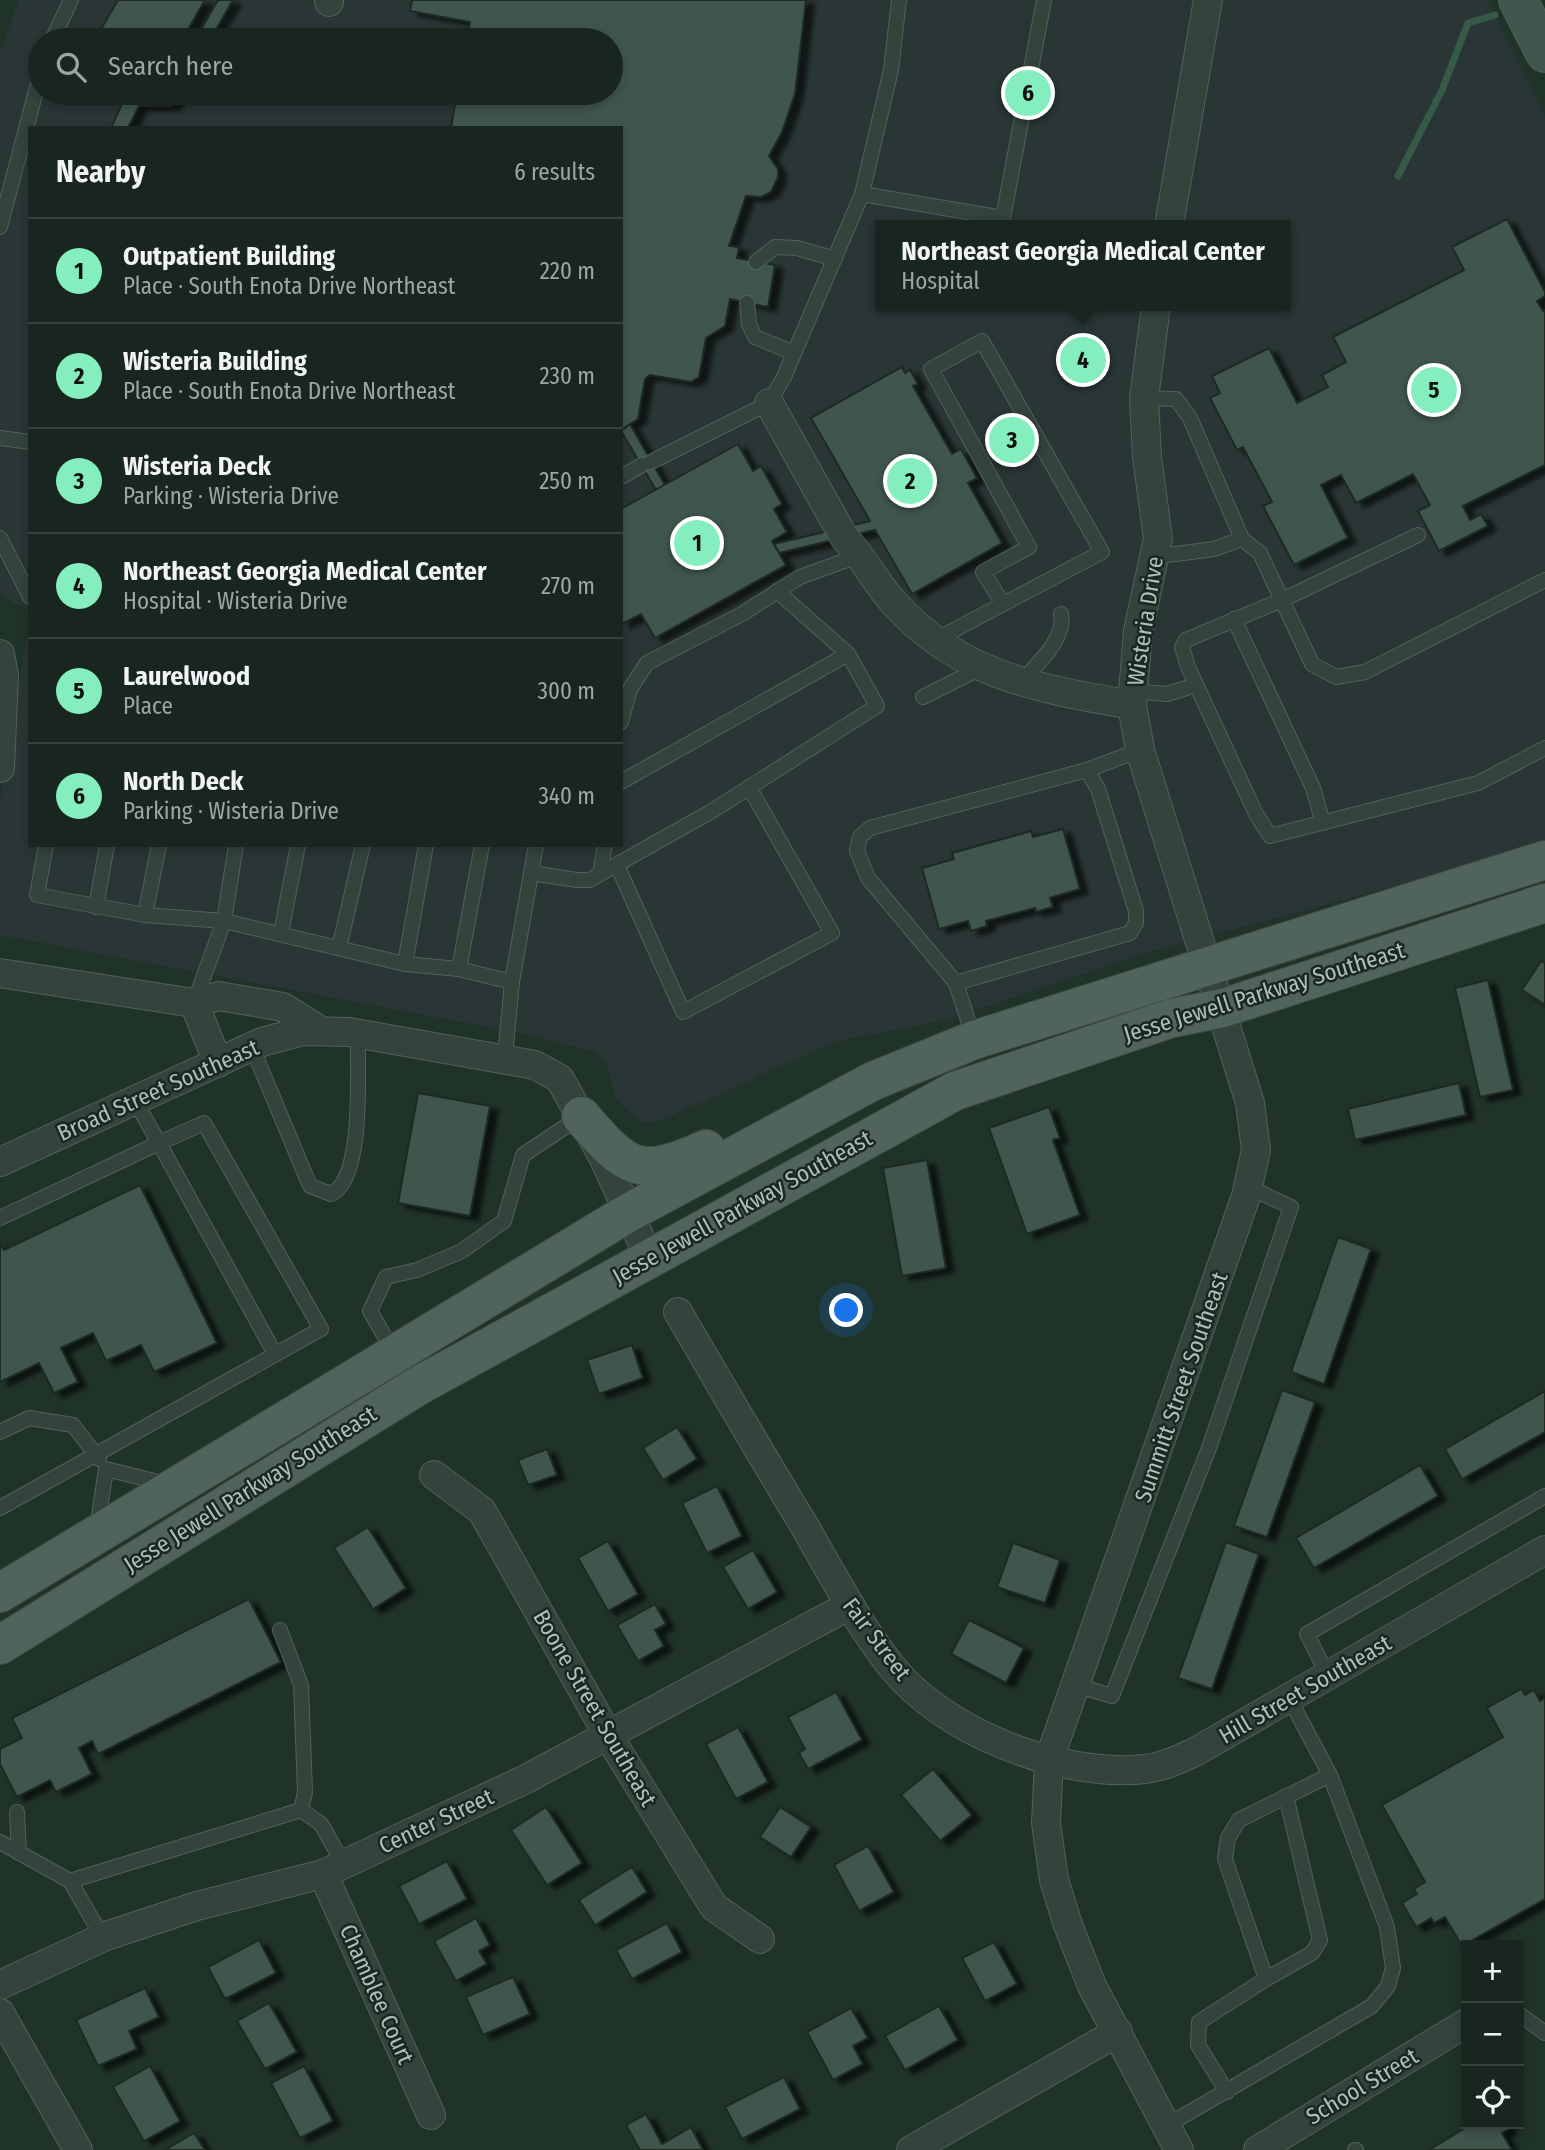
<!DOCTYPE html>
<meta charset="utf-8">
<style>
body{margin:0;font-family:"Fira Sans Condensed",sans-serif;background:#212e28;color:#f1f3f6}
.controls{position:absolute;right:21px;bottom:21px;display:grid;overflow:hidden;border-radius:0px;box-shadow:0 4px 10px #0003}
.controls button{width:63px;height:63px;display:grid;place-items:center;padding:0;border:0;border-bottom:2px solid #36433d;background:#18261f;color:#f1f3f6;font:35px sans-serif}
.you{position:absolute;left:847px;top:1311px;width:24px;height:24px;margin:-18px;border:5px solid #fff;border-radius:50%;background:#1a73e8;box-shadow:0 0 0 10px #1a73e833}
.badge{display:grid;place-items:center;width:46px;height:46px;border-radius:50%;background:#85eebe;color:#111;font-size:23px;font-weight:700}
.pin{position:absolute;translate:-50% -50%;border:4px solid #fff;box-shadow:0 2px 7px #0006}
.popup{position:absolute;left:875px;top:220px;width:416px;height:91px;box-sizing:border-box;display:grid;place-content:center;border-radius:0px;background:#18261f;filter:drop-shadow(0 2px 5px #0005);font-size:23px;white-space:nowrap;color:#9fa5a4}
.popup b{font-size:26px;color:#f1f3f6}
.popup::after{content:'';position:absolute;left:50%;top:100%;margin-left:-14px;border:14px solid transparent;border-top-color:#18261f}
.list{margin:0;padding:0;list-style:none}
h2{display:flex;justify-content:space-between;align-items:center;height:91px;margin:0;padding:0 28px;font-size:30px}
h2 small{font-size:23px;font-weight:400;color:#9fa5a4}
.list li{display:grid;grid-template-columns:46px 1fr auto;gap:21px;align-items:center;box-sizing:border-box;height:105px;padding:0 28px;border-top:2px solid #36433d}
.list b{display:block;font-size:26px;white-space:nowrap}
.list p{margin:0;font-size:23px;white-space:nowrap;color:#9fa5a4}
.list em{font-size:23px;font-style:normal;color:#9fa5a4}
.icon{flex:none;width:38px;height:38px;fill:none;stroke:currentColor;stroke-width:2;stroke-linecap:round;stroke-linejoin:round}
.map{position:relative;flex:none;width:1545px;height:2150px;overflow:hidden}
.search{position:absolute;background:#18261f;box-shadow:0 4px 10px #0003;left:28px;top:28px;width:595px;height:77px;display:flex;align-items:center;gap:18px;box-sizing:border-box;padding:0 24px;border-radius:38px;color:#9fa5a4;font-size:26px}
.panel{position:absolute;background:#18261f;box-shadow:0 4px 10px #0003;left:28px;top:126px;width:595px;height:721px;border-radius:0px}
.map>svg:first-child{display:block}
.medical{fill:#2a3535;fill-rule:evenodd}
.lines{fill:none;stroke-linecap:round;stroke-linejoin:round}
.stream{stroke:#365a48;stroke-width:7}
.building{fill:#41574d;stroke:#1b2a23;stroke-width:2;filter:url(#shadow)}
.lane-casing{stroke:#51625a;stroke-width:16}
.street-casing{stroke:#51625a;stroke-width:30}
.secondary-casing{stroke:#51625a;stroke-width:40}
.primary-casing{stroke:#3d4d45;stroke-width:40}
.lane{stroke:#33443c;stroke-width:14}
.street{stroke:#33443c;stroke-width:28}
.secondary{stroke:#41564d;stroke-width:38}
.primary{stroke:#51645b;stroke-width:38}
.labels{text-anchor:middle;stroke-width:5;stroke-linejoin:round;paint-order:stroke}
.street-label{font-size:23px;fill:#adc1b8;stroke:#192821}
</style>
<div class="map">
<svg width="1545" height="2150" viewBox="0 0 1545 2150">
<defs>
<filter id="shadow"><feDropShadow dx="8" dy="4.5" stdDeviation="2" flood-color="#0009"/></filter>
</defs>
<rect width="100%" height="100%" fill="#203329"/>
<path class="medical" d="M 19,0 L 1487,0 L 1545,116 L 1545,842 L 1509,856 L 1155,950 L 946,1020 L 837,1041 L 662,1120 L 643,1123 L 617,1100 L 607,1063 L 596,1052 L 531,1035 L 0,935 L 0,800 L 30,616 L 30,845 L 621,845 L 621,128 L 30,128 L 30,613 L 0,593 L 0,52 ZM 40,40 L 611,40 L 611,93 L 40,93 ZM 880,225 L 1286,225 L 1286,306 L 880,306 Z"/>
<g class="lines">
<path class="stream" d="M 1398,176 L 1442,90 L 1468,23 L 1495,15"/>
</g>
<g class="building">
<path d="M 118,0 L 205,0 L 182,40 L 105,40 L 97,36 Z"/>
<path d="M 218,0 L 233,0 L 210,40 L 195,40 Z"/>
<path d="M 412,0 L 806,0 L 795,94 L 782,132 L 769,156 L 778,169 L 778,177 L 771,192 L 761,197 L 746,196 L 729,246 L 739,247 L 737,258 L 775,265 L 768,307 L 730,299 L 725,326 L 706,338 L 699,377 L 691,382 L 650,375 L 645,379 L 638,419 L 621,430 L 621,128 L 451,128 L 457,93 L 611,93 L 611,40 L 467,40 L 470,22 L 410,11 Z"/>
<path d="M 127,93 L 180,93 L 172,106 L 139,106 L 128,128 L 111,128 Z"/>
<path d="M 1507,219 L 1545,292 L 1545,296 L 1537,301 L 1543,311 L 1545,310 L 1545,465 L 1463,506 L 1470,520 L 1481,514 L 1488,526 L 1439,551 L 1418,511 L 1430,505 L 1413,474 L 1356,503 L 1341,475 L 1321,485 L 1348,538 L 1294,565 L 1263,506 L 1272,502 L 1243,447 L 1237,450 L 1210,398 L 1220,393 L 1212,376 L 1269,348 L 1297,403 L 1328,387 L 1322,375 L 1346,362 L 1333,337 L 1464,270 L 1452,247 Z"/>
<path d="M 902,367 L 905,373 L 910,370 L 918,384 L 913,386 L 952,454 L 961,449 L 977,478 L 968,483 L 1002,543 L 912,594 L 875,530 L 779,553 L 774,544 L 870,521 L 811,418 Z"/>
<path d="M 630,424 L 665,485 L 656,490 L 621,431 Z"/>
<path d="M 738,444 L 753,471 L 761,466 L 782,504 L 774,509 L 787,532 L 772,541 L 786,565 L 655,638 L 641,614 L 622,624 L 621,509 Z"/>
<path d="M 1063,829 L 1080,889 L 1050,898 L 1053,907 L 1036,912 L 1035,908 L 986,921 L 987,926 L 971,931 L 968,921 L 939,929 L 922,868 L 954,859 L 952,853 L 1031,831 L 1033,837 Z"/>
<path d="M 1541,961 L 1545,963 L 1545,1005 L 1522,990 Z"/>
<path d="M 1488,980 L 1513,1090 L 1480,1097 L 1455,988 Z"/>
<path d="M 1459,1083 L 1466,1115 L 1355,1140 L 1348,1109 Z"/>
<path d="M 418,1093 L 490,1106 L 470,1216 L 398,1203 Z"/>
<path d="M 1049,1107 L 1060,1138 L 1053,1140 L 1080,1215 L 1027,1234 L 989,1128 Z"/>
<path d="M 927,1160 L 946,1268 L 902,1276 L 883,1168 Z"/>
<path d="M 140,1185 L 217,1343 L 154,1372 L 141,1345 L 106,1361 L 93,1333 L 61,1348 L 78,1382 L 54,1393 L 39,1363 L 0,1382 L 0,1243 L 4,1250 Z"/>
<path d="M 1338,1237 L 1371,1249 L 1324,1384 L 1291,1372 Z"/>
<path d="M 632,1345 L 643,1378 L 599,1394 L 587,1360 Z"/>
<path d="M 1282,1390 L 1315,1402 L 1267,1537 L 1234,1526 Z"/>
<path d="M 1545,1391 L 1545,1432 L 1462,1479 L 1445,1449 Z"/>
<path d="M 677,1427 L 697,1459 L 663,1480 L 643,1448 Z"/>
<path d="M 547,1449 L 557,1475 L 528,1485 L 518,1460 Z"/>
<path d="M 1420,1465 L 1438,1496 L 1314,1568 L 1296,1538 Z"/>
<path d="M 717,1486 L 742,1536 L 707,1553 L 682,1503 Z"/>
<path d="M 368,1527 L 406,1588 L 373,1609 L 334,1548 Z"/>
<path d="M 608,1541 L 638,1594 L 608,1611 L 578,1558 Z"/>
<path d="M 1226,1542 L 1259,1554 L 1212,1689 L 1178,1678 Z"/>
<path d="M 1013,1543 L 1060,1560 L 1045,1603 L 997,1587 Z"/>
<path d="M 753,1550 L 777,1592 L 748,1609 L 723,1567 Z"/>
<path d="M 249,1599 L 281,1662 L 98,1754 L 92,1741 L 79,1748 L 92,1774 L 56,1792 L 50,1780 L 17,1797 L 0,1764 L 0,1749 L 22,1738 L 12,1718 Z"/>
<path d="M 655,1604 L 666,1624 L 655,1630 L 664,1646 L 638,1661 L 617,1625 Z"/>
<path d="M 969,1620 L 1024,1648 L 1006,1683 L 951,1654 Z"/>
<path d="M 1521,1689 L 1525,1695 L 1534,1690 L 1540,1701 L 1545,1698 L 1545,1899 L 1462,1946 L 1445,1917 L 1434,1923 L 1431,1918 L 1416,1927 L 1402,1903 L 1417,1894 L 1414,1889 L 1425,1882 L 1382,1805 L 1503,1737 L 1487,1708 Z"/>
<path d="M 836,1692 L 862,1740 L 808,1769 L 799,1753 L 805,1749 L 788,1717 Z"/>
<path d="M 738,1727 L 768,1782 L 736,1799 L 706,1744 Z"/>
<path d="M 933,1769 L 972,1815 L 940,1841 L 901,1795 Z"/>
<path d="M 546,1807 L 582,1863 L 547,1885 L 511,1830 Z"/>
<path d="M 780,1807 L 811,1827 L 791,1857 L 760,1837 Z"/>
<path d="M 868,1846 L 894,1892 L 859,1911 L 834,1865 Z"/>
<path d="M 447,1861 L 467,1899 L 419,1924 L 399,1886 Z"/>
<path d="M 632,1867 L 647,1892 L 595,1925 L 579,1900 Z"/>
<path d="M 476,1918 L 490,1945 L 479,1951 L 487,1964 L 456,1981 L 434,1941 Z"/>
<path d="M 667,1923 L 682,1952 L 632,1979 L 616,1950 Z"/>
<path d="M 259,1940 L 276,1973 L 225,1999 L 208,1967 Z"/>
<path d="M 994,1942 L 1017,1984 L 985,2001 L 962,1958 Z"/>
<path d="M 513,1977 L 530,2014 L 483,2035 L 466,1997 Z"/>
<path d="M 145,1988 L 159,2017 L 129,2031 L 137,2049 L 98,2066 L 76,2020 Z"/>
<path d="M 269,2003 L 297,2052 L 265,2069 L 237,2021 Z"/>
<path d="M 939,2006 L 958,2040 L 905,2070 L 885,2036 Z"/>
<path d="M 851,2008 L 868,2038 L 853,2046 L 863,2064 L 833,2080 L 807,2032 Z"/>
<path d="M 150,2066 L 180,2121 L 144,2141 L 113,2087 Z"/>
<path d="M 304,2066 L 333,2121 L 300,2138 L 271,2083 Z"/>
<path d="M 784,2077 L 800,2109 L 742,2139 L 725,2107 Z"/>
<path d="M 646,2114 L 662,2144 L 691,2127 L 703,2150 L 640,2150 L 626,2125 Z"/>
<path d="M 1472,2124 L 1506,2124 L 1509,2129 L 1502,2133 L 1512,2150 L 1429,2150 Z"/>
<path d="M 194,2133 L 205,2150 L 165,2150 Z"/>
</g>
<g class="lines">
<g class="lane-casing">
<g id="lane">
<path d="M 52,40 L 71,0"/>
<path d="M 862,194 L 1003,218 L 1044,0"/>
<path d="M 0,227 L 40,76"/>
<path d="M 756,262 L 775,247 L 797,248 L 835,259"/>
<path d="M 747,303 L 749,324 L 755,337 L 794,353"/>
<path d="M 1144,398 L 1176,399 L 1190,418 L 1242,539"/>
<path d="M 0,438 L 30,442"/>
<path d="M 651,462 L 769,403 L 784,377 L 862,194 L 891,70 L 899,0"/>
<path d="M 623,476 L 642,465"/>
<path d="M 1418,535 L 1282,600 L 1186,640 L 1182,647 L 1188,667 L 1256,814 L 1270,836 L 1478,783 L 1545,748"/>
<path d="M 0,538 L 30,597"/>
<path d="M 1152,557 L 1214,549 L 1242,539 L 1260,553 L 1312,664 L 1336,677 L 1365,672 L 1545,580"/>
<path d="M 1234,619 L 1313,788 L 1323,823"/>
<path d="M 935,640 L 1102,552 L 982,341 L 931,369 L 1029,547 L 983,572 L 1003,604"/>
<path d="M 1020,683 C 1036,665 1066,640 1061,614"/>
<path d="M 1133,691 L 1167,694 L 1196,685"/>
<path d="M 923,697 L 981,668"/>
<path d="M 621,722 L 630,689 L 647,663 L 742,614 L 800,577 L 861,555"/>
<path d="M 621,782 L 848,654 L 777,591"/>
<path d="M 46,845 L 37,895 L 145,915 L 224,921 L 405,964 L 459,969 L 512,982"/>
<path d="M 617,865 L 683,1012 L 832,933 L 749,787"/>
<path d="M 531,873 L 577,880 L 590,880 L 600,874 L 605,845"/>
<path d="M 600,874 L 712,811 L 877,706 L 848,654"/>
<path d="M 96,907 L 107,845"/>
<path d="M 145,915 L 159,845"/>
<path d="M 281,933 L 298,845"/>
<path d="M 339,948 L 363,845"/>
<path d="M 405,964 L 426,845"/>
<path d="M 459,969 L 482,845"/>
<path d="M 956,983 L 1130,933 L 1136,923 L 1136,911 L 1098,789 L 1087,770"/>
<path d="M 194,1003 L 224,921 L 236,845"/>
<path d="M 974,1039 L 956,983 L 868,878 L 857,851 L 860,837 L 870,828 L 1087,770 L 1140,750"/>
<path d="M 252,1047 L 310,1186 L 331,1194 C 365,1179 357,1069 358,1034"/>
<path d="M 505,1057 L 512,982 L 536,845"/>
<path d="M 0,1218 L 159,1143 L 275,1354"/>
<path d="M 394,1353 L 370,1311 L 386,1277 L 417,1270 L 462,1251 L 504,1221 L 523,1155 L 580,1117"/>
<path d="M 0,1432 L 29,1418 L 73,1425 L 99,1459"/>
<path d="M 0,1508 L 321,1329 L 204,1123 L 159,1143 L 135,1101"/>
<path d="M 97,1529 L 106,1469 L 166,1484"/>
<path d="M 280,1630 L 301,1685 L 305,1792 L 301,1810"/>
<path d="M 1328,1676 L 1307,1634 L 1545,1496"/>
<path d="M 1075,1685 L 1112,1696 L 1209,1448 L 1291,1207 L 1248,1187"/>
<path d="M 17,1812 L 19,1853"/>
<path d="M 0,1842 L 70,1881"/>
<path d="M 103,1938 L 70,1881 L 301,1810 L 321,1824 L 344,1865"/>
<path d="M 1266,1979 L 1312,1953 L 1320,1940 L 1286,1796"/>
<path d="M 1519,2014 L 1545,2033"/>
<path d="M 1227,2092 L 1198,2045 L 1199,2022 L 1266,1979 L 1225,1859 L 1228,1838 L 1239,1820 L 1330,1775"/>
<path d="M 1166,2126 L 1372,2006 L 1388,1986 L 1393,1968 L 1387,1927 L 1330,1775 L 1289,1698"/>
<path d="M 1355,2150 L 1356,2150"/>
</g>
</g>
<g class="street-casing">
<g id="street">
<path d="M 329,2 L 329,0"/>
<path d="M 1169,225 L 1208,0"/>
<path d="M 1156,306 L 1144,398 L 1147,457 L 1158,539 L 1138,631 L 1132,705 L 1140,750 L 1250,1103 L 1256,1150 L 1246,1196 L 1049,1760 L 1046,1823 L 1054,1880 L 1068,1925 L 1092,1986 L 1179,2150"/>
<path d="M 769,403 L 844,537 C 864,558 876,584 896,605 C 961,677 1043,689 1132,705"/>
<path d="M 0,654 L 4,675 L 0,768"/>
<path d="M 0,973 L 194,1003 L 219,996 L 283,1007 L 321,1031"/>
<path d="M 194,1003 L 218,1063"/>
<path d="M 0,1162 L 262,1042 L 303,1031 L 349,1032 L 535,1065 L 560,1079 L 603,1157 L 649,1257"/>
<path d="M 678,1312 C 720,1384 762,1456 805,1527 C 832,1574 858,1624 892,1667 C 945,1733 1062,1778 1145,1769 C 1163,1767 1179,1759 1195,1752 L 1545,1550"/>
<path d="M 434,1475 L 482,1511 L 608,1735 L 714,1907 L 760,1939"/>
<path d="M 323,1874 L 431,2115"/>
<path d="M 0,1985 L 106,1936 L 197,1906 L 323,1874 L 526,1779 L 850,1605"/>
<path d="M 0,2013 L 78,2150"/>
<path d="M 911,2150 L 1118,2032"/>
<path d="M 1258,2150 L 1466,2023"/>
</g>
</g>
<g class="secondary-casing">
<path id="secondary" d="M 1518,0 L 1545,53"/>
</g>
<g class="primary-casing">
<g id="primary">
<path d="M 581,1116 C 627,1169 638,1180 706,1149"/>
<path d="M 0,1593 L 628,1213 L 873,1081 L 974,1040 L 1545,860"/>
<path d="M 0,1645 L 418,1386 L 955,1091 L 1172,1018 L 1223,1008 L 1545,903"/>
</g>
</g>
<use href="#lane" class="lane"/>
<use href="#street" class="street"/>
<use href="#secondary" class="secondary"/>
<use href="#primary" class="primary"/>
</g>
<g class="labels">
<g class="street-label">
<text transform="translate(1145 621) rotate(-81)" y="8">Wisteria Drive</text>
<text transform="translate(1264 992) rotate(-17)" y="8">Jesse Jewell Parkway Southeast</text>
<text transform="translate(158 1090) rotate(-24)" y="8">Broad Street Southeast</text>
<text transform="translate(742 1207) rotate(-29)" y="8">Jesse Jewell Parkway Southeast</text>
<text transform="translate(1181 1387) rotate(-71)" y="8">Summitt Street Southeast</text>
<text transform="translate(250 1489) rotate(-32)" y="8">Jesse Jewell Parkway Southeast</text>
<text transform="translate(877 1639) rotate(53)" y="8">Fair Street</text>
<text transform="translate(1305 1689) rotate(-30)" y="8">Hill Street Southeast</text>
<text transform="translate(595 1708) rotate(60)" y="8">Boone Street Southeast</text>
<text transform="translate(436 1821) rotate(-25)" y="8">Center Street</text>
<text transform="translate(377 1994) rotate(66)" y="8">Chamblee Court</text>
<text transform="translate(1362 2086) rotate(-31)" y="8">School Street</text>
</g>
</g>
</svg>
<div class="controls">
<button>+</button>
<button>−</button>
<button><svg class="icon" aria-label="locate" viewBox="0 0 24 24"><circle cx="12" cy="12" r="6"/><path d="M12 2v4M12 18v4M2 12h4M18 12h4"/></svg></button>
</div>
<div class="you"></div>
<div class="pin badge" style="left:697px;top:543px">1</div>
<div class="pin badge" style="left:910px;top:481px">2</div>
<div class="pin badge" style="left:1012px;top:440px">3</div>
<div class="pin badge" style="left:1083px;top:360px">4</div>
<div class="popup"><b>Northeast Georgia Medical Center</b>Hospital</div>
<div class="pin badge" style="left:1434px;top:390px">5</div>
<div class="pin badge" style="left:1028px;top:93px">6</div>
<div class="search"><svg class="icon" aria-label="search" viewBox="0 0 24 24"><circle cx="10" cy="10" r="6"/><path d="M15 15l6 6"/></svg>Search here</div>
<section class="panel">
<h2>Nearby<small>6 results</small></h2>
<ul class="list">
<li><span class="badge">1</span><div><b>Outpatient Building</b><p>Place · South Enota Drive Northeast</p></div><em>220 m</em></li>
<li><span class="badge">2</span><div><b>Wisteria Building</b><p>Place · South Enota Drive Northeast</p></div><em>230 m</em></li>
<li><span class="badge">3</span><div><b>Wisteria Deck</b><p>Parking · Wisteria Drive</p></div><em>250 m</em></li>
<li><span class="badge">4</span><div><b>Northeast Georgia Medical Center</b><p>Hospital · Wisteria Drive</p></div><em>270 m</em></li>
<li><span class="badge">5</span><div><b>Laurelwood</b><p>Place</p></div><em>300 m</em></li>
<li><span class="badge">6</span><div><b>North Deck</b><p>Parking · Wisteria Drive</p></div><em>340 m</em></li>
</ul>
</section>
</div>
